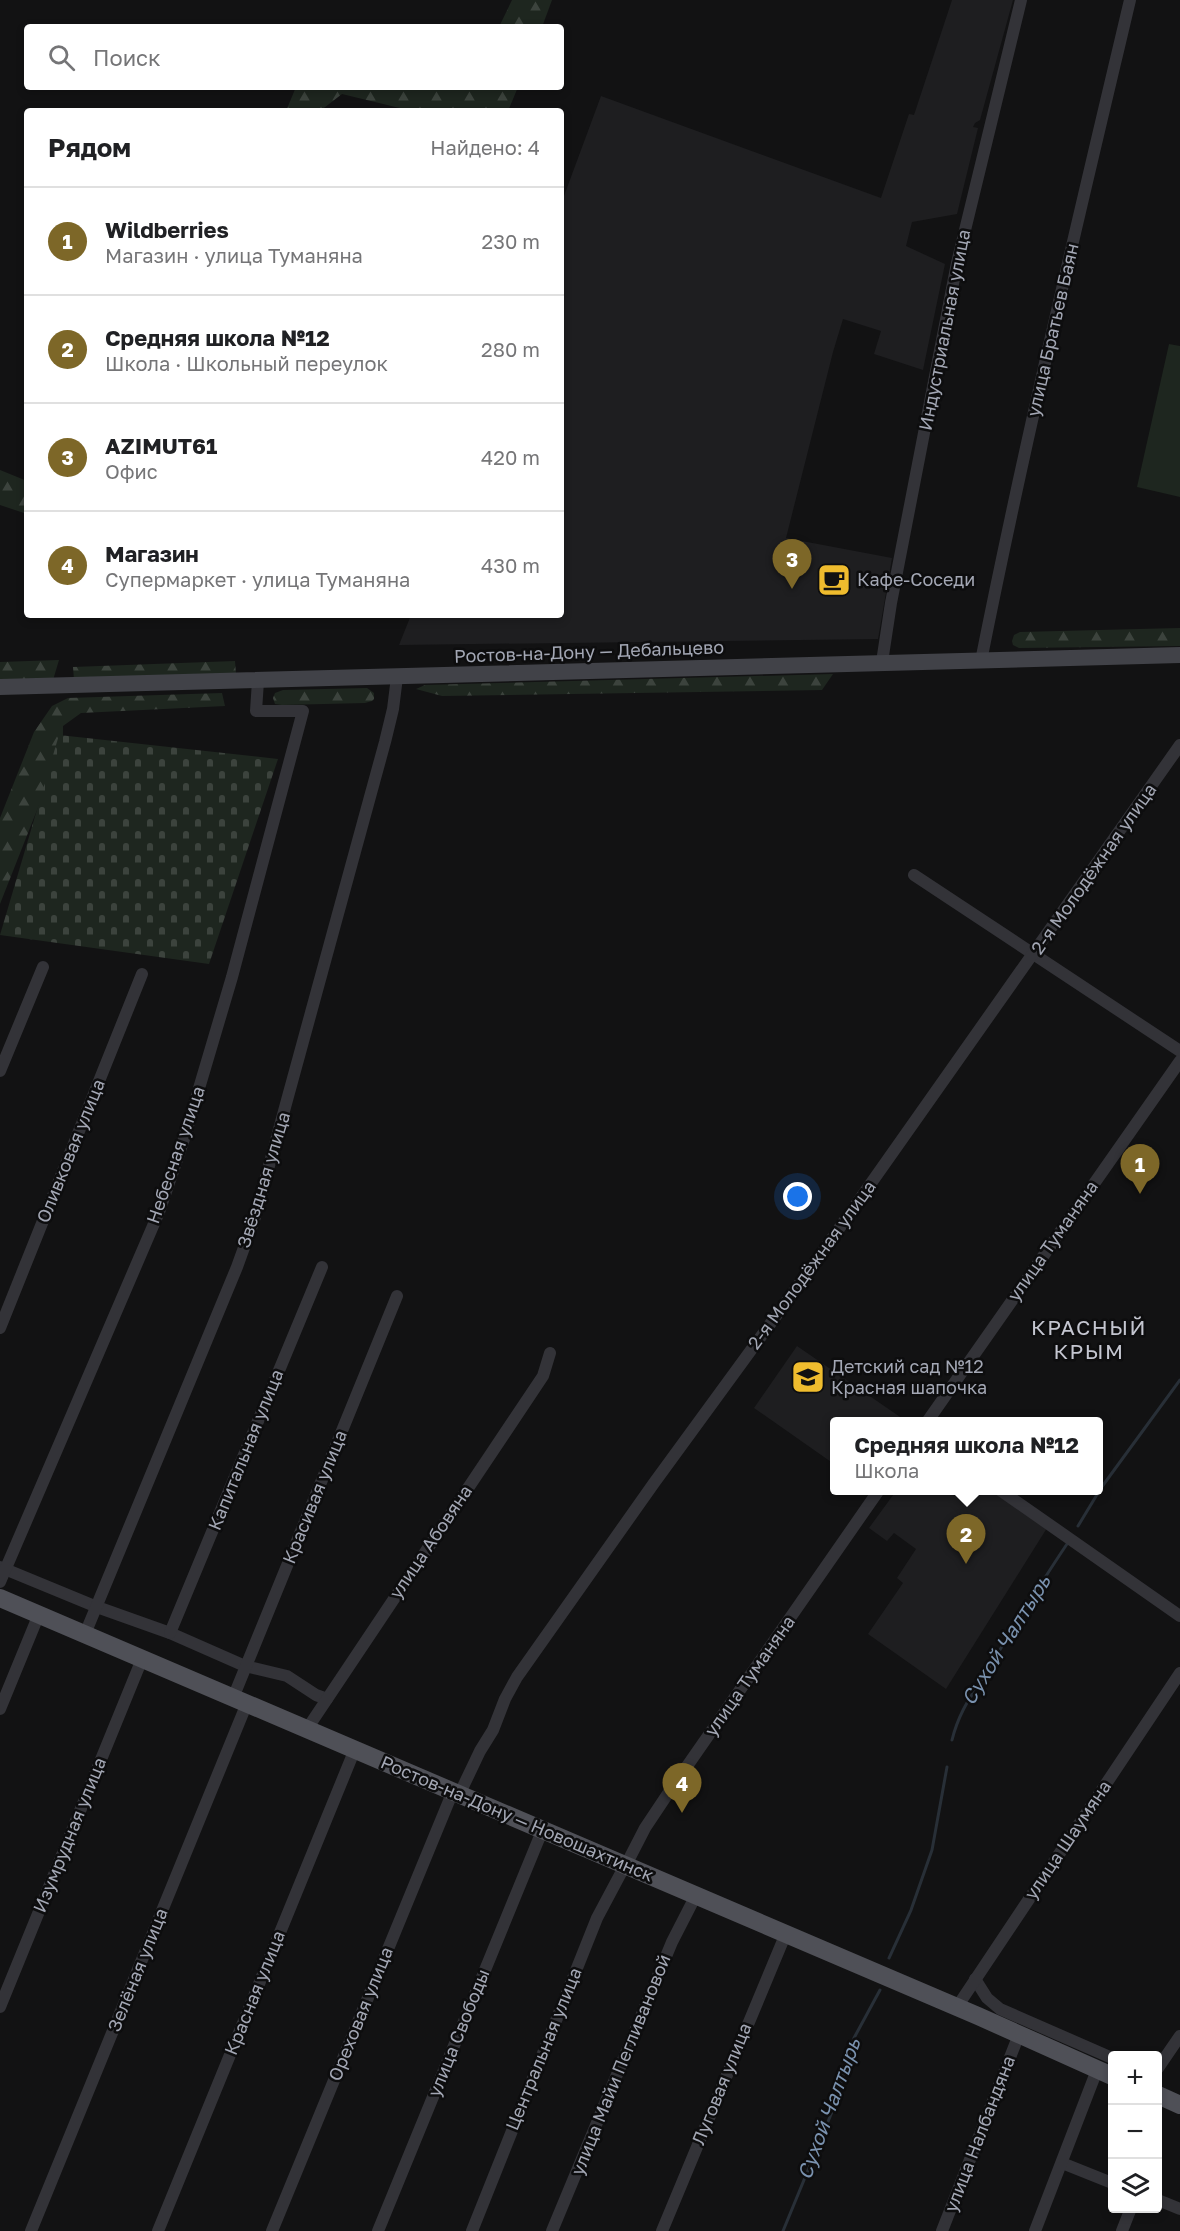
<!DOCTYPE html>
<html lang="ru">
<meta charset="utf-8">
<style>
body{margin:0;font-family:"Golos Text",sans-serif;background:#f6f6f6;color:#202124}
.controls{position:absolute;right:18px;bottom:18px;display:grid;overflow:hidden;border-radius:6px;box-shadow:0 3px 9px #0003}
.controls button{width:54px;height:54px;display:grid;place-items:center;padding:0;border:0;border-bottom:2px solid #e0e0e0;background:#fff;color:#202124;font:30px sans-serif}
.you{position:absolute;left:798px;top:1197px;width:21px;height:21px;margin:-15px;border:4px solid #fff;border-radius:50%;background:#1a73e8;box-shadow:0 0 0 9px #1a73e833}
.badge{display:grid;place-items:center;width:39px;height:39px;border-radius:50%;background:#7d6728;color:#fff;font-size:20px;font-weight:700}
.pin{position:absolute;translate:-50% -50px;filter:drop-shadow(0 2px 3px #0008)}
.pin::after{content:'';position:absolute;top:32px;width:21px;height:18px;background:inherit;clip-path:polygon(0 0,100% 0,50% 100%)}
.popup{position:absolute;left:830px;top:1417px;width:273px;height:78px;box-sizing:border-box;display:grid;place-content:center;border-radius:6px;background:#fff;filter:drop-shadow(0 2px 4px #0005);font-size:20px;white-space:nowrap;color:#757577}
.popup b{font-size:22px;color:#202124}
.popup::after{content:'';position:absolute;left:50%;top:100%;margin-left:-12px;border:12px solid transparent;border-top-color:#fff}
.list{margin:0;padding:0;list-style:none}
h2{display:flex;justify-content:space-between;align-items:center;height:78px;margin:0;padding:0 24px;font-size:26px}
h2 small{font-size:20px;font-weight:400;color:#757577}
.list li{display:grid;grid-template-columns:39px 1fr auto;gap:18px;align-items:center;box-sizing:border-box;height:108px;padding:0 24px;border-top:2px solid #e0e0e0}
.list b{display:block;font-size:22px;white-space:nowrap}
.list p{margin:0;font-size:20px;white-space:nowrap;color:#757577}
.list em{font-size:20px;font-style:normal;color:#757577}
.icon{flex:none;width:33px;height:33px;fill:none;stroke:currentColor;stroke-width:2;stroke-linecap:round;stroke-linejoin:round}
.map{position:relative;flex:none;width:1180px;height:2231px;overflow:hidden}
.search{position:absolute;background:#fff;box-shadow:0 3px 9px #0003;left:24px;top:24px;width:540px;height:66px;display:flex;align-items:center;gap:15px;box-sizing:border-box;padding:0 21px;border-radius:6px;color:#757577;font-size:22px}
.panel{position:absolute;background:#fff;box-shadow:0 3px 9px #0003;left:24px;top:108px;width:540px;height:510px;border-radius:6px}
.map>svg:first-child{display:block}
.built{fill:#1e1e20}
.grass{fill:#1e261f}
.forest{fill:url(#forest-firs)}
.cemetery{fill:url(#cemetery-stones)}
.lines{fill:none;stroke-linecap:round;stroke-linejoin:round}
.stream{stroke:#282f37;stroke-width:3}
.street{stroke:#333338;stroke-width:12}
.secondary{stroke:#414248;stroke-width:16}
.primary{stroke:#4f5057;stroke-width:18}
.labels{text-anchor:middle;stroke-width:5;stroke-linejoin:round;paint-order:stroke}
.street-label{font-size:18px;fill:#a3a7b4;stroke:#0d0d0e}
.poi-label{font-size:18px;fill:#a3a7b4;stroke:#0d0d0e;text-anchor:start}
.water-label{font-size:20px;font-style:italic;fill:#7a92af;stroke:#0d0d0e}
.quarter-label{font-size:21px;letter-spacing:1.5px;fill:#c4c6d0;stroke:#0d0d0e}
</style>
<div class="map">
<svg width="1180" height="2231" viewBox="0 0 1180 2231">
<defs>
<pattern id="forest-firs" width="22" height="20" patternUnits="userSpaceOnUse" patternTransform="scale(1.5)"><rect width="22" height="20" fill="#1e261f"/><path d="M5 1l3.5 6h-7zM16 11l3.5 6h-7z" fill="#3c433d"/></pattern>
<pattern id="cemetery-stones" width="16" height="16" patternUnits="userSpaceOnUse" patternTransform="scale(1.5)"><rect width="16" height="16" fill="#1e261f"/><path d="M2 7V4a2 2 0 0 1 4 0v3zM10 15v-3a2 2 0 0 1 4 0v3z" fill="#3c433d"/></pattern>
</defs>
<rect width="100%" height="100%" fill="#121213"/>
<g class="built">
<path d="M 952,0 L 1013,0 L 980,120 L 975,123 L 973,127 L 978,128 L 957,214 L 912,222 L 906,246 L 945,264 L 923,370 L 874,354 L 881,331 L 843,319 L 833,352 L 786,538 L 892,558 L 878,639 L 399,645 L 411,615 L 561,615 L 561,204 L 601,96 L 881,198 L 909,114 L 914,115 Z"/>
<path d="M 797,1346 L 906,1421 L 834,1422 L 834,1464 L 754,1408 Z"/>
<path d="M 896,1491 L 992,1491 L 1047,1528 L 946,1689 L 868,1634 L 903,1583 L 897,1578 L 916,1549 L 894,1533 L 887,1541 L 869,1528 Z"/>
</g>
<path class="grass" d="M 1169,344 L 1180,346 L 1180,497 L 1137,487 Z"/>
<g class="forest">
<path d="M 512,0 L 552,0 L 542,27 L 499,27 Z"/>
<path d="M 296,87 L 518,87 L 508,111 L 412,111 L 342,94 L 320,111 L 286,111 Z"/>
<path d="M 0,470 L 27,481 L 27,514 L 0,505 Z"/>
<path d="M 1180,628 L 1180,646 L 1019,648 L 1013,645 L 1012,641 L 1014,635 L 1020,632 Z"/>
<path d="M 59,660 L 53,680 L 0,682 L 0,662 Z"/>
<path d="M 235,661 L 236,674 L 74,680 L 73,667 Z"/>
<path d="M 833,674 L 822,690 L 442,696 L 416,689 L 425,685 Z"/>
<path d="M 367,688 L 374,693 L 374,699 L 372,701 L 365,703 L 282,705 L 275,704 L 273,698 L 275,693 L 283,690 Z"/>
<path d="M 222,693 L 225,706 L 81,713 L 63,726 L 63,744 L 0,904 L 0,818 L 34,732 L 52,706 L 68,698 Z"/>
</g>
<path class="cemetery" d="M 59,735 L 278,759 L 209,964 L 0,935 Z"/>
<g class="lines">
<g class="stream">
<path d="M 1078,1526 L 1101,1488 L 1180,1380"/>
<path d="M 952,1740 C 960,1708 974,1693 990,1666 C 1015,1625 1040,1584 1067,1544"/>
<path d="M 889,1958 L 911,1910 L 932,1850 L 947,1767"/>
<path d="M 783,2231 L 834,2107 L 854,2038 L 880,1990"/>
</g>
<g class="street">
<path d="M 981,661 C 1025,440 1078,220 1130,0"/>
<path d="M 882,662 L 891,603 L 957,263 L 1021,0"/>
<path d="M 914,875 L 1180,1051"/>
<path d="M 0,1071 L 43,967"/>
<path d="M 0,1328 L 142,974"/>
<path d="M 927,1422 L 1180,1061"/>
<path d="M 1000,1490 L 1180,1616"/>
<path d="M 0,1567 L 97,1607 L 170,1633 L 245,1666 L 287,1676 L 316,1695 L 327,1699"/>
<path d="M 0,1582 L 159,1212 L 184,1139 L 232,977 L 303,711 L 256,711 L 258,681"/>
<path d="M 170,1633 L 322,1267"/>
<path d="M 85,1634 L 237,1267 L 255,1217 L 385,742 L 393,709 L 397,677"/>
<path d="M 233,1698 L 397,1296"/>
<path d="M 0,1709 L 37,1619"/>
<path d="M 307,1729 L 543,1376 L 550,1353"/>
<path d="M 460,1793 L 480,1751 L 493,1730 L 505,1699 L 517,1677 L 654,1483 L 819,1257 L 1180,745"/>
<path d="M 626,1865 L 645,1828 L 667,1795 L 879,1490"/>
<path d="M 975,1979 L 987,1998 L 1000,2009 L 1112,2058"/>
<path d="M 0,2007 L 140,1664"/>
<path d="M 957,2007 L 1180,1673"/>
<path d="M 1158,2068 L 1180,2036"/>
<path d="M 1062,2163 L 1112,2183"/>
<path d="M 1158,2200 L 1180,2209"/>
<path d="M 31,2231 L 245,1708"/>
<path d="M 158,2231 L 353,1754"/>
<path d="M 272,2231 L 451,1796"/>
<path d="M 378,2231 L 540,1836"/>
<path d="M 472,2231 L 597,1918 L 622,1871"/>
<path d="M 552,2231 L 672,1942 L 693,1901"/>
<path d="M 662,2231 L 784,1938"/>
<path d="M 942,2231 L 1018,2037"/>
<path d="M 1035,2231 L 1097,2070"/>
<path d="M 1122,2231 L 1131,2208"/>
</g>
<path class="secondary" d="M 0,687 L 1180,655"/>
<g class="primary">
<path d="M 0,1598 L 978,2016 L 1112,2076"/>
<path d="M 1158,2095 L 1180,2105"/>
</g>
</g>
<defs>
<g id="cafe-square" transform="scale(1.725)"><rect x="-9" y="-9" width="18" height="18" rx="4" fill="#efbc2e" stroke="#0d0d0e"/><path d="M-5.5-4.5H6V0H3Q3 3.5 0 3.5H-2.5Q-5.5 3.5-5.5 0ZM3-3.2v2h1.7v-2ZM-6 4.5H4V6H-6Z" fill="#111"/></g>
<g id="school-square" transform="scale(1.725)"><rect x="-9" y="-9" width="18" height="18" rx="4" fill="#efbc2e" stroke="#0d0d0e"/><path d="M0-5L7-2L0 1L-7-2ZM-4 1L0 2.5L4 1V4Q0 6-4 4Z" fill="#111"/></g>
</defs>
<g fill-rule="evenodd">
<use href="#cafe-square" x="834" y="580"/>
<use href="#school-square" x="808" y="1377"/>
</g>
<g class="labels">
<g class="street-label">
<text transform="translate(945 330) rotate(-79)" y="6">Индустриальная улица</text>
<text transform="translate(1053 330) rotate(-77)" y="6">улица Братьев Баян</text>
<text transform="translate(589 652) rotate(-2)" y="6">Ростов-на-Дону — Дебальцево</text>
<text transform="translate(1094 869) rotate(-55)" y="6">2-я Молодёжная улица</text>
<text transform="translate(71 1151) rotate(-68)" y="6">Оливковая улица</text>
<text transform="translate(176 1155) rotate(-71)" y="6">Небесная улица</text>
<text transform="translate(264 1180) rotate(-73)" y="6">Звёздная улица</text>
<text transform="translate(1053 1241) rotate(-55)" y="6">улица Туманяна</text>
<text transform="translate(812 1265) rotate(-54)" y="6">2-я Молодёжная улица</text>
<text transform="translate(246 1450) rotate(-68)" y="6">Капитальная улица</text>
<text transform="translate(315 1497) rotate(-68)" y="6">Красивая улица</text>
<text transform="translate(431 1542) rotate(-56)" y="6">улица Абовяна</text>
<text transform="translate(750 1676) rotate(-55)" y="6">улица Туманяна</text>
<text transform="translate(517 1819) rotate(23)" y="6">Ростов-на-Дону — Новошахтинск</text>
<text transform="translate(70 1835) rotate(-68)" y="6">Изумрудная улица</text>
<text transform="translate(1068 1840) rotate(-56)" y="6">улица Шаумяна</text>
<text transform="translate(138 1970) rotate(-68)" y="6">Зелёная улица</text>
<text transform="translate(255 1993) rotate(-68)" y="6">Красная улица</text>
<text transform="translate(361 2014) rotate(-68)" y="6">Ореховая улица</text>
<text transform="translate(459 2033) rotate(-68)" y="6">улица Свободы</text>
<text transform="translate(544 2049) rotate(-68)" y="6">Центральная улица</text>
<text transform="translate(621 2065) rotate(-68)" y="6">улица Майи Пегливановой</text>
<text transform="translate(722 2084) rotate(-68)" y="6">Луговая улица</text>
<text transform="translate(980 2134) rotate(-69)" y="6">улица Налбандяна</text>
</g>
<g class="poi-label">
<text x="857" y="586">Кафе-Соседи</text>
<text x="831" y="1373">Детский сад №12<tspan x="831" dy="21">Красная шапочка</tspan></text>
</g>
<g class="water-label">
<text transform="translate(1006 1640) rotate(-58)" y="7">Сухой Чалтырь</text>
<text transform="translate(829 2109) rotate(-70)" y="7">Сухой Чалтырь</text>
</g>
<g class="quarter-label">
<text x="1089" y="1335">КРАСНЫЙ<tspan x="1089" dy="24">КРЫМ</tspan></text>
</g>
</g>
</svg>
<div class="controls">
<button>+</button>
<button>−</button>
<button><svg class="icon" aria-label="layers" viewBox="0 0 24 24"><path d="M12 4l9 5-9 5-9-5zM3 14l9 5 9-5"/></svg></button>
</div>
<div class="you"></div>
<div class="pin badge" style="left:1140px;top:1194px">1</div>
<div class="pin badge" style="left:966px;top:1564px">2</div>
<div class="popup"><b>Средняя школа №12</b>Школа</div>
<div class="pin badge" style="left:792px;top:589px">3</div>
<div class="pin badge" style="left:682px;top:1813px">4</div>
<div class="search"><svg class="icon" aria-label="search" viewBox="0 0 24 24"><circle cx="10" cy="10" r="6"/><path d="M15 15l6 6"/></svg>Поиск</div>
<section class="panel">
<h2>Рядом<small>Найдено: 4</small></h2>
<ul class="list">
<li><span class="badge">1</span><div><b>Wildberries</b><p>Магазин · улица Туманяна</p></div><em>230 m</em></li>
<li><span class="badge">2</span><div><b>Средняя школа №12</b><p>Школа · Школьный переулок</p></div><em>280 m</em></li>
<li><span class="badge">3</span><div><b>AZIMUT61</b><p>Офис</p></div><em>420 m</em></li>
<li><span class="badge">4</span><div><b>Магазин</b><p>Супермаркет · улица Туманяна</p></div><em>430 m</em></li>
</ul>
</section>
</div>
